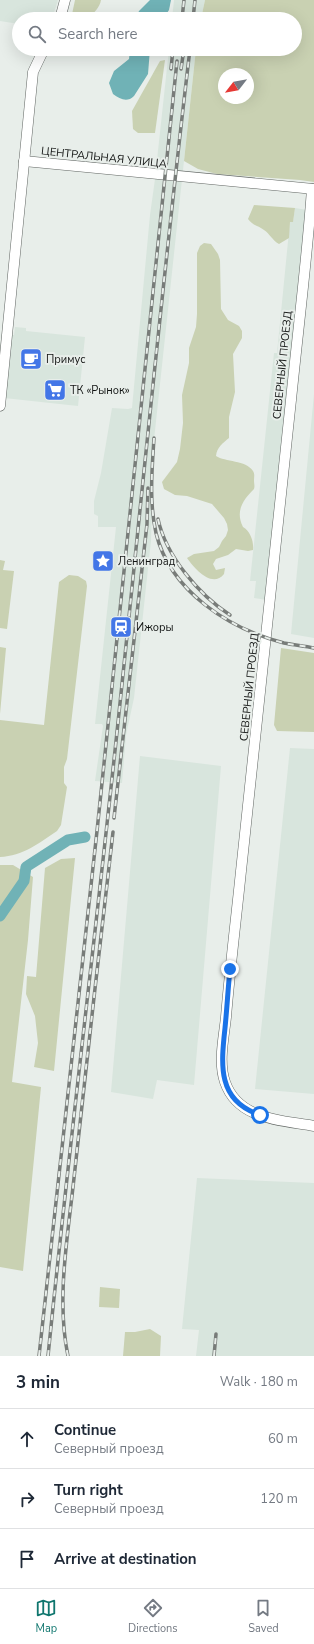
<!DOCTYPE html>
<meta charset="utf-8">
<style>
body{margin:0;font-family:"Nunito Sans",sans-serif;background:#f6f6f7;color:#1f2937}
.compass{position:absolute;left:218px;top:68px;width:36px;height:36px;border-radius:50%;background:#fff;box-shadow:0 4px 16px #0002;rotate:239deg}
.stop{position:absolute;width:12px;height:12px;margin:-9px;border:3px solid #1a73e8;border-radius:50%;background:#fff}
.stop.end{background:#1a73e8;border-color:#fff;box-shadow:0 1px 4px #0008}
.list{margin:0;padding:0;list-style:none}
h2{display:flex;justify-content:space-between;align-items:center;height:52px;margin:0;padding:0 16px;font-size:17px}
h2 small{font-size:13px;font-weight:400;color:#747a83}
.list li{display:grid;grid-template-columns:26px 1fr auto;gap:12px;align-items:center;box-sizing:border-box;height:60px;padding:0 16px;border-top:1px solid #e0e1e3}
.list b{display:block;font-size:15px;white-space:nowrap}
.list p{margin:0;font-size:13px;white-space:nowrap;color:#747a83}
.list em{font-size:13px;font-style:normal;color:#747a83}
.icon{flex:none;width:22px;height:22px;fill:none;stroke:currentColor;stroke-width:2;stroke-linecap:round;stroke-linejoin:round}
.map{position:relative;flex:none;width:314px;height:1356px;overflow:hidden}
.search{position:absolute;background:#fff;box-shadow:0 4px 16px #0002;left:12px;right:12px;top:12px;height:44px;display:flex;align-items:center;gap:10px;box-sizing:border-box;padding:0 14px;border-radius:22px;color:#747a83;font-size:15px}
.sheet{height:232px;background:#fff}
nav{display:flex;justify-content:space-around;align-items:center;box-sizing:border-box;height:56px;border-top:1px solid #e0e1e3;background:#fff;font-size:11px;color:#747a83}
nav a{display:grid;justify-items:center;gap:2px}
nav .on{color:#0f766e}
.map>svg:first-child{display:block}
.built{fill:#d8e5dd}
.green{fill:#c9d1b2;fill-rule:evenodd}
.water{fill:#70b2b6}
.lines{fill:none;stroke-linecap:round;stroke-linejoin:round}
.river{stroke:#70b2b6;stroke-width:11}
.secondary-casing{stroke:#606562;stroke-width:11}
.secondary{stroke:#fff;stroke-width:10}
.rail-casing{stroke:#787c79;stroke-width:3.5}
.rail{stroke:#e8eeea;stroke-width:2;stroke-dasharray:6;stroke-linecap:butt}
.route{stroke:#1a73e8;stroke-width:5}
.labels{text-anchor:middle;stroke-width:4;stroke-linejoin:round;paint-order:stroke}
.street-label{font-size:11px;fill:#111312;stroke:#e8eeea}
.poi-label{font-size:11px;fill:#111312;stroke:#e8eeea;text-anchor:start}
</style>
<div class="map">
<svg width="314" height="1356" viewBox="0 0 314 1356">
<rect width="100%" height="100%" fill="#e8eeea"/>
<g class="built">
<path d="M 0,0 L 58,0 L 52,19 L 19,19 L 19,24 L 0,21 Z"/>
<path d="M 174,0 L 205,0 L 201,19 L 172,19 Z"/>
<path d="M 169,49 L 196,49 L 154,440 L 151,541 L 134,698 L 126,735 L 122,783 L 95,781 L 103,726 L 102,724 L 95,724 L 116,527 L 98,527 L 98,516 L 94,514 L 94,501 L 101,473 L 112,408 L 128,409 L 132,408 L 150,215 L 155,179 L 148,178 L 151,160 L 157,160 Z"/>
<path d="M 295,208 L 307,210 L 267,600 L 254,598 L 256,581 L 250,581 L 274,353 L 277,353 L 290,221 L 293,221 Z"/>
<path d="M 15,327 L 26,328 L 26,331 L 85,337 L 78,406 L 4,398 L 11,335 L 14,335 Z"/>
<path d="M 314,394 L 314,638 L 291,634 Z"/>
<path d="M 290,748 L 314,749 L 314,1094 L 255,1089 Z"/>
<path d="M 140,756 L 221,766 L 194,1085 L 157,1080 L 153,1099 L 111,1092 Z"/>
<path d="M 197,1178 L 314,1183 L 314,1356 L 196,1356 L 199,1330 L 182,1329 Z"/>
</g>
<g class="green">
<path d="M 75,0 L 101,0 C 100,8 93,12 90,19 L 71,19 Z"/>
<path d="M 205,0 L 314,0 L 314,182 L 300,180 L 217,174 L 198,169 L 184,161 L 196,49 L 295,49 L 295,19 L 201,19 ZM 224,74 L 248,74 L 248,98 L 224,98 Z"/>
<path d="M 165,60 L 155,133 L 138,133 L 133,129 L 132,111 L 160,61 Z"/>
<path d="M 254,205 L 295,208 L 293,222 L 290,222 L 289,238 L 279,244 C 272,240 270,234 264,230 C 258,225 253,226 248,219 Z"/>
<path d="M 204,243 L 211,244 L 218,254 L 220,260 L 221,309 L 228,320 L 239,326 L 242,331 L 242,338 L 233,354 L 235,392 L 229,417 L 229,438 C 223,443 217,447 216,456 C 225,462 246,460 253,471 C 255,474 254,477 254,480 C 254,484 255,486 254,489 C 243,500 235,511 243,527 C 250,531 254,541 253,550 L 248,551 L 236,549 L 228,555 L 216,559 L 213,564 L 216,570 L 225,568 L 224,574 C 212,589 194,568 187,558 L 194,554 L 214,551 L 219,547 L 222,541 L 226,536 L 228,530 L 227,524 L 224,518 L 212,504 L 187,496 L 175,495 L 164,489 L 162,482 L 177,462 L 180,449 L 183,423 L 182,395 L 189,363 L 189,348 L 196,327 L 197,314 L 197,253 L 200,246 Z"/>
<path d="M 0,560 L 5,561 L 3,570 L 14,571 L 7,629 L 0,628 Z"/>
<path d="M 69,575 L 78,576 L 86,581 L 87,586 L 67,759 L 64,767 L 64,783 L 67,787 L 61,825 L 57,831 C 39,843 23,856 0,857 L 0,720 L 44,725 L 59,582 Z"/>
<path d="M 0,647 L 6,648 L 0,714 Z"/>
<path d="M 281,648 L 314,653 L 314,732 L 277,731 L 274,725 Z"/>
<path d="M 75,858 L 54,1071 L 34,1067 L 38,1043 L 35,1016 L 26,994 L 27,976 L 36,977 L 45,868 L 61,859 Z"/>
<path d="M 0,865 L 13,865 L 33,877 L 28,940 L 12,1082 L 41,1087 L 23,1271 L 0,1267 Z"/>
<path d="M 100,1287 L 120,1289 L 119,1308 L 99,1307 Z"/>
<path d="M 150,1329 L 161,1336 L 160,1356 L 123,1356 L 125,1332 L 135,1332 Z"/>
</g>
<g class="water">
<path d="M 150,0 L 171,0 L 169,10 L 163,19 L 135,19 L 139,11 Z"/>
<path d="M 130,49 L 150,49 L 148,74 L 134,96 C 127,103 120,99 113,94 L 109,83 L 114,71 L 129,59 Z"/>
</g>
<g class="lines">
<path class="river" d="M 0,916 L 24,881 L 26,867 L 29,865 L 68,840 L 85,837"/>
<g class="secondary-casing">
<g id="secondary">
<path d="M 60,19 L 65,0"/>
<path d="M 24,161 L 314,189"/>
<path d="M 312,189 C 307,259 298,330 291,400 C 275,557 258,714 241,871 C 236,920 230,968 226,1017 C 224,1037 218,1062 225,1082 C 238,1120 281,1120 314,1126"/>
<path d="M 0,406 L 33,72 L 44,49"/>
</g>
</g>
<use href="#secondary" class="secondary"/>
<g class="rail-casing">
<g id="rail">
<path d="M 182,19 L 184,0"/>
<path d="M 193,19 L 195,0"/>
<path d="M 171,69 L 173,49"/>
<path d="M 181,69 L 184,49"/>
<path d="M 154,438 C 152,469 149,502 156,533 C 170,591 229,629 284,643 C 294,645 304,646 314,648"/>
<path d="M 158,519 C 166,556 199,595 230,615"/>
<path d="M 114,818 L 147,524 L 148,488"/>
<path d="M 39,1356 L 97,831 L 177,61"/>
<path d="M 48,1356 C 69,1148 95,940 117,732 C 141,504 163,276 190,49"/>
<path d="M 68,1356 C 56,1300 68,1235 74,1178 C 86,1063 100,947 113,832"/>
<path d="M 214,1356 L 216,1334"/>
</g>
</g>
<use href="#rail" class="rail"/>
</g>
<g class="lines">
<path class="route" d="M 230,969 C 228,989 227,1008 225,1028 C 221,1065 217,1101 260,1115"/>
</g>
<defs>
<g id="cafe-square" transform="scale(1.15)"><rect x="-9" y="-9" width="18" height="18" rx="4" fill="#4376e7" stroke="#e8eeea"/><path d="M-5.5-4.5H6V0H3Q3 3.5 0 3.5H-2.5Q-5.5 3.5-5.5 0ZM3-3.2v2h1.7v-2ZM-6 4.5H4V6H-6Z" fill="#fff"/></g>
<g id="supermarket-square" transform="scale(1.15)"><rect x="-9" y="-9" width="18" height="18" rx="4" fill="#4376e7" stroke="#e8eeea"/><path d="M-6-5.5h2.5l.6 2H6L4.5 2H-2.5L-4.4-4H-6ZM-1.5 3.2a1.3 1.3 0 1 0 .1 0ZM3 3.2a1.3 1.3 0 1 0 .1 0Z" fill="#fff"/></g>
<g id="sight-square" transform="scale(1.15)"><rect x="-9" y="-9" width="18" height="18" rx="4" fill="#4376e7" stroke="#e8eeea"/><path d="M0-6L1.8-2.2L6-1.7L2.9 1.2L3.7 5.4L0 3.3L-3.7 5.4L-2.9 1.2L-6-1.7L-1.8-2.2Z" fill="#fff"/></g>
<g id="station-square" transform="scale(1.15)"><rect x="-9" y="-9" width="18" height="18" rx="4" fill="#4376e7" stroke="#e8eeea"/><path d="M-3-6H3Q5-6 5-4V2Q5 4 3 4L4.5 6H3L1.5 4h-3L-3 6H-4.5L-3 4Q-5 4-5 2V-4Q-5-6-3-6ZM-3.5-4v3h7v-3ZM-3.5 1v1.5H-2V1ZM2 1v1.5H3.5V1Z" fill="#fff"/></g>
</defs>
<g fill-rule="evenodd">
<use href="#cafe-square" x="31" y="359"/>
<use href="#supermarket-square" x="55" y="390"/>
<use href="#sight-square" x="103" y="561"/>
<use href="#station-square" x="121" y="627"/>
</g>
<g class="labels">
<g class="street-label">
<text transform="translate(104 157) rotate(6)" y="4">ЦЕНТРАЛЬНАЯ УЛИЦА</text>
<text transform="translate(282 365) rotate(-84)" y="4">СЕВЕРНЫЙ ПРОЕЗД</text>
<text transform="translate(249 687) rotate(-84)" y="4">СЕВЕРНЫЙ ПРОЕЗД</text>
</g>
<g class="poi-label">
<text x="46" y="363">Примус</text>
<text x="70" y="394">ТК «Рынок»</text>
<text x="118" y="565">Ленинград</text>
<text x="136" y="631">Ижоры</text>
</g>
</g>
</svg>
<svg class="compass" viewBox="-18 -18 36 36"><path d="M0-13l5 13h-10z" fill="#e53935"/><path d="M0 13l5-13h-10z" fill="#747a83"/></svg>
<div class="stop" style="left:260px;top:1115px"></div>
<div class="stop end" style="left:230px;top:969px"></div>
<div class="search"><svg class="icon" aria-label="search" viewBox="0 0 24 24"><circle cx="10" cy="10" r="6"/><path d="M15 15l6 6"/></svg>Search here</div>
</div>
<section class="sheet">
<h2>3 min<small>Walk · 180 m</small></h2>
<ul class="list">
<li><svg class="icon" aria-label="ahead" viewBox="0 0 24 24"><path d="M12 20V5M6 11l6-6 6 6"/></svg><div><b>Continue</b><p>Северный проезд</p></div><em>60 m</em></li>
<li><svg class="icon" aria-label="right" viewBox="0 0 24 24"><path d="M7 20v-9h11M14 6l5 5-5 5"/></svg><div><b>Turn right</b><p>Северный проезд</p></div><em>120 m</em></li>
<li><svg class="icon" aria-label="arrive" viewBox="0 0 24 24"><path d="M6 21V4h12l-3 4 3 4H6"/></svg><div><b>Arrive at destination</b></div></li>
</ul>
</section>
<nav>
<a class="on"><svg class="icon" aria-label="map" viewBox="0 0 24 24"><path d="M3 6l6-2 6 2 6-2v14l-6 2-6-2-6 2zM9 4v14M15 6v14"/></svg>Map</a>
<a><svg class="icon" aria-label="directions" viewBox="0 0 24 24"><path d="M12 3l9 9-9 9-9-9zM9 14v-3h6M13 9l2 2-2 2"/></svg>Directions</a>
<a><svg class="icon" aria-label="saved" viewBox="0 0 24 24"><path d="M7 4h10v16l-5-4-5 4z"/></svg>Saved</a>
</nav>
